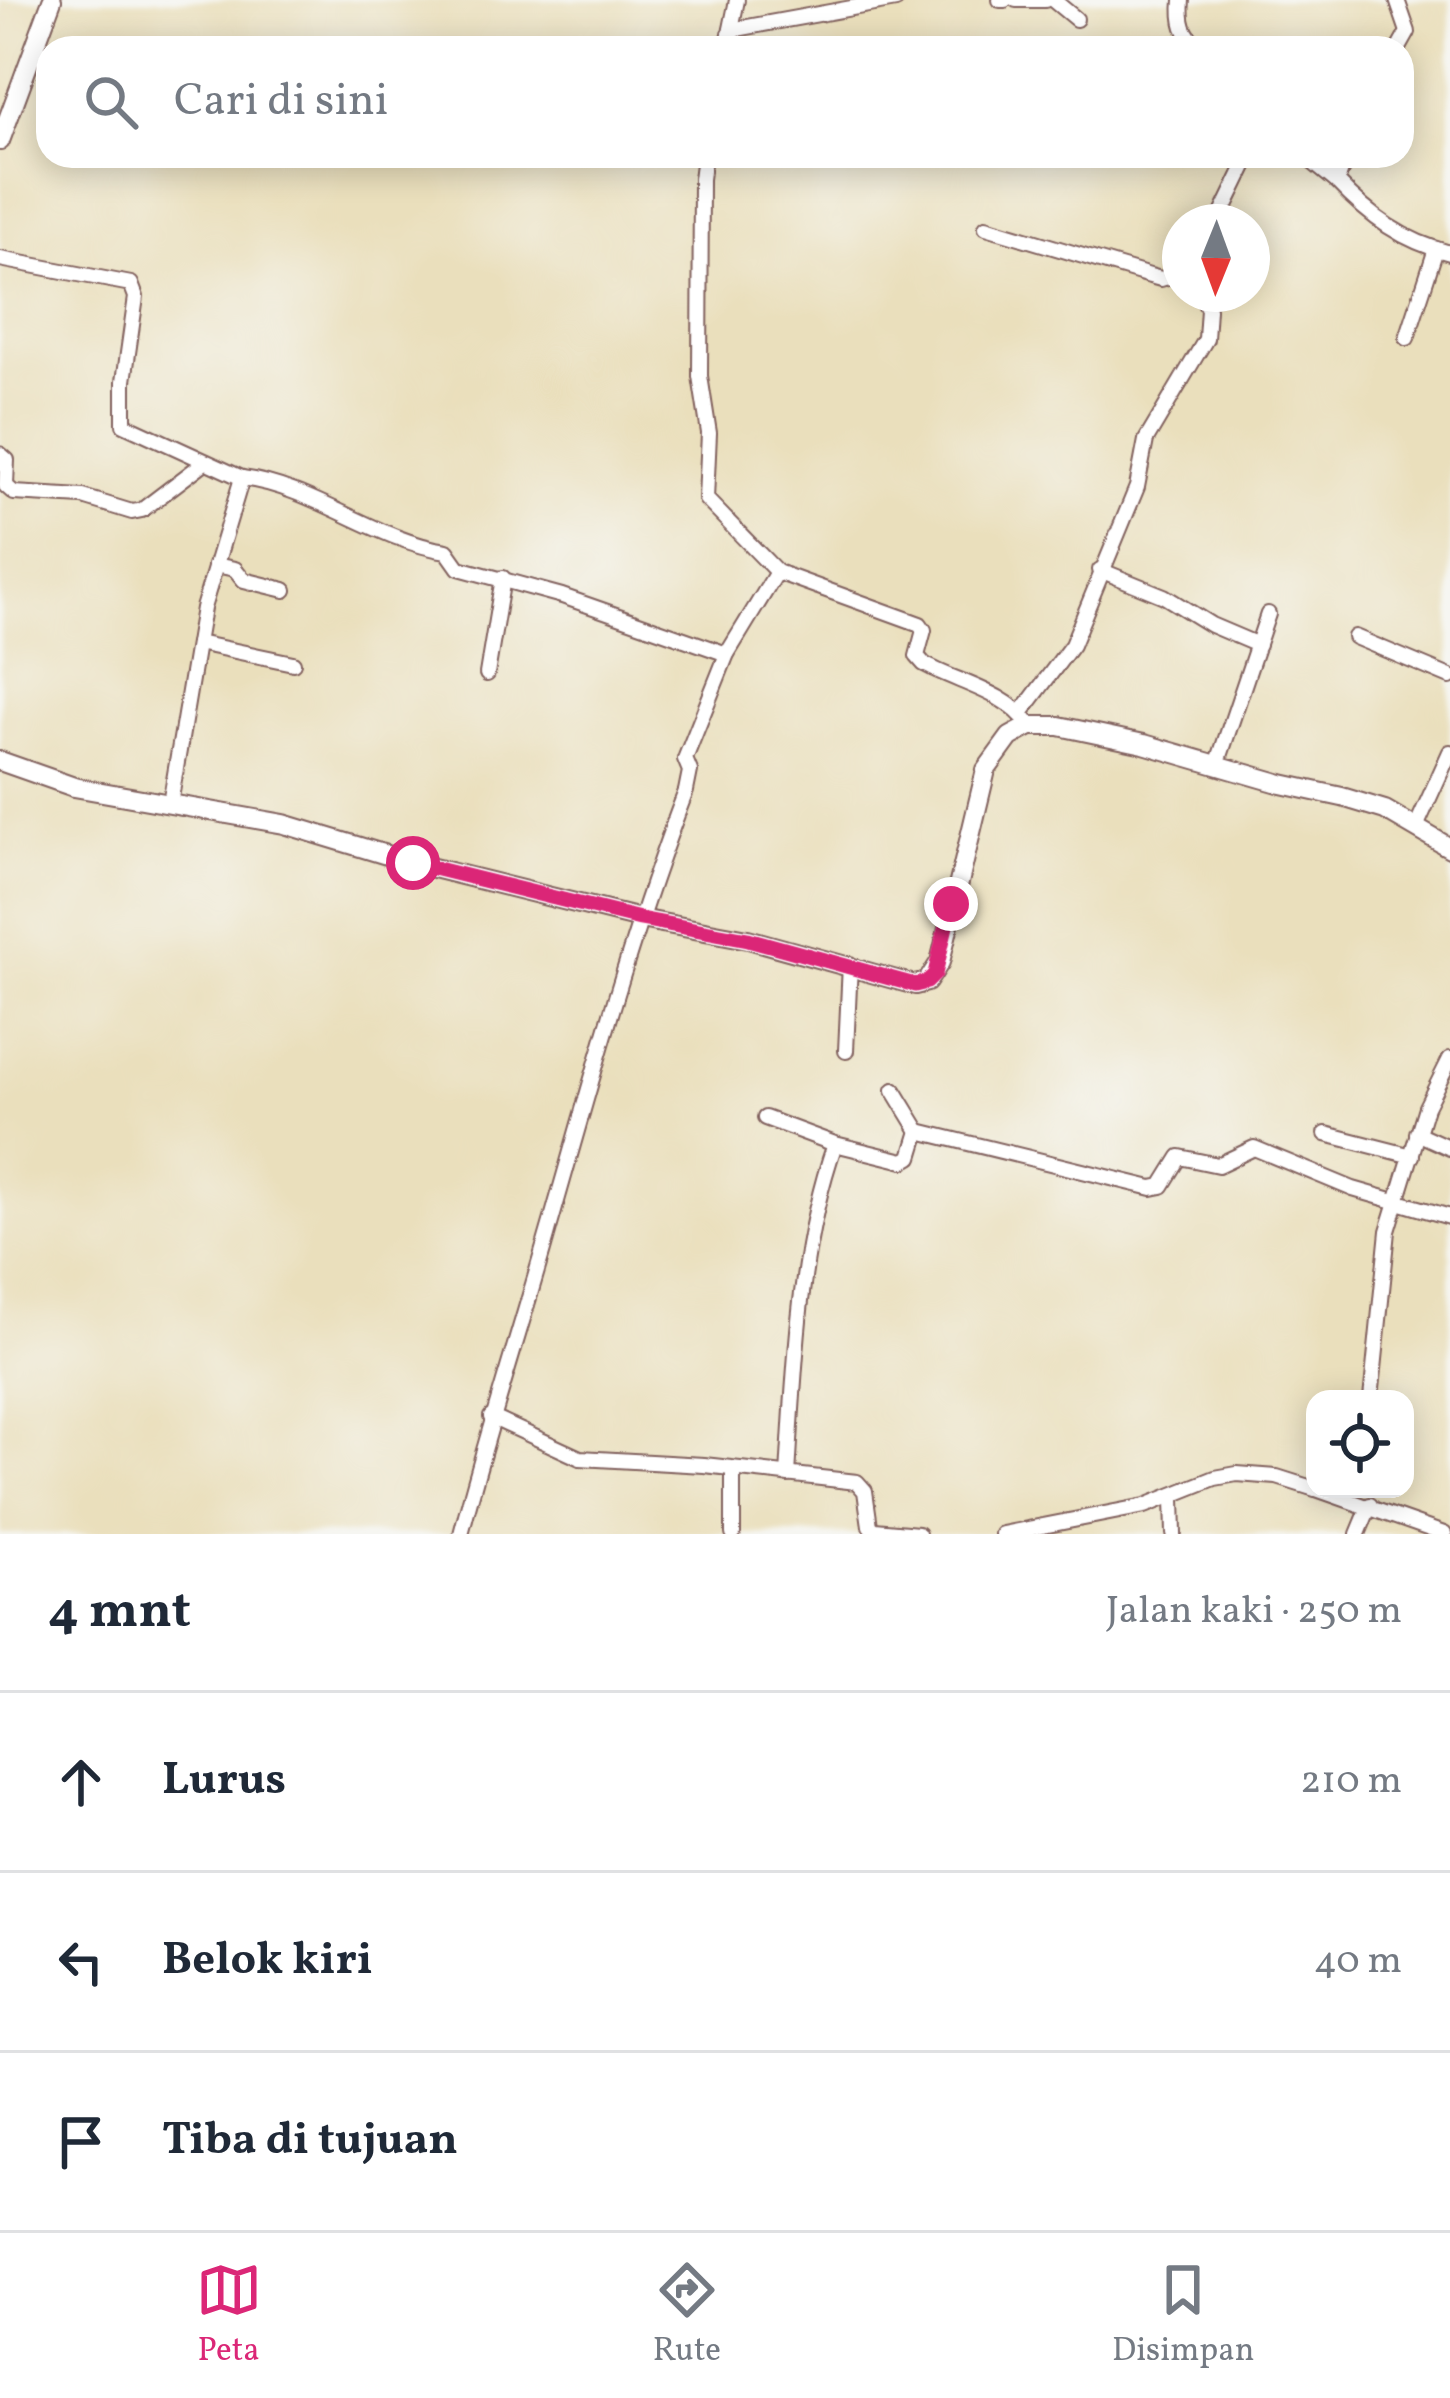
<!DOCTYPE html>
<html lang="id">
<meta charset="utf-8">
<style>
body{margin:0;font-family:Vollkorn,serif;background:#f2f2f3;color:#1f2937}
.controls{position:absolute;right:36px;bottom:36px;display:grid;overflow:hidden;border-radius:24px;box-shadow:0 6px 30px #0003}
.controls button{width:108px;height:108px;display:grid;place-items:center;padding:0;border:0;border-bottom:3px solid #e0e1e3;background:#fff;color:#1f2937;font:60px sans-serif}
.compass{position:absolute;left:1162px;top:204px;width:108px;height:108px;border-radius:50%;background:#fff;box-shadow:0 6px 30px #0003;rotate:181deg}
.stop{position:absolute;width:36px;height:36px;margin:-27px;border:9px solid #db2777;border-radius:50%;background:#fff}
.stop.end{background:#db2777;border-color:#fff;box-shadow:0 3px 12px #0008}
.list{margin:0;padding:0;list-style:none}
h2{display:flex;justify-content:space-between;align-items:center;height:156px;margin:0;padding:0 48px;font-size:51px}
h2 small{font-size:39px;font-weight:400;color:#747a83}
.list li{display:grid;grid-template-columns:78px 1fr auto;gap:36px;align-items:center;box-sizing:border-box;height:180px;padding:0 48px;border-top:3px solid #e0e1e3}
.list b{display:block;font-size:45px;white-space:nowrap}
.list em{font-size:39px;font-style:normal;color:#747a83}
.icon{flex:none;width:66px;height:66px;fill:none;stroke:currentColor;stroke-width:2;stroke-linecap:round;stroke-linejoin:round}
.map{position:relative;flex:none;width:1450px;height:1534px;overflow:hidden}
.search{position:absolute;background:#fff;box-shadow:0 6px 30px #0003;left:36px;right:36px;top:36px;height:132px;display:flex;align-items:center;gap:30px;box-sizing:border-box;padding:0 42px;border-radius:36px;color:#747a83;font-size:45px}
.sheet{height:696px;background:#fff}
nav{display:flex;justify-content:space-around;align-items:center;box-sizing:border-box;height:168px;border-top:3px solid #e0e1e3;background:#fff;font-size:33px;color:#747a83}
nav a{display:grid;justify-items:center;gap:6px}
nav .on{color:#db2777}
.map>svg:first-child{display:block}
.lines{fill:none;stroke-linecap:round;stroke-linejoin:round}
.street-casing{stroke:#82625e;stroke-width:18}
.secondary-casing{stroke:#82625e;stroke-width:22}
.street{stroke:#fff;stroke-width:14}
.secondary{stroke:#fff;stroke-width:18}
.route{stroke:#db2777;stroke-width:15}
</style>
<div class="map">
<svg width="1450" height="1534" viewBox="0 0 1450 1534">
<rect width="100%" height="100%" fill="#f6f6f2"/>
<filter id="ink" filterUnits="userSpaceOnUse"><feTurbulence type="fractalNoise" baseFrequency=".00833" numOctaves="2"/><feDisplacementMap in="SourceGraphic" scale="24" xChannelSelector="R" yChannelSelector="G"/><feConvolveMatrix kernelMatrix="1 2 1 2 8 2 1 2 1" color-interpolation-filters="sRGB"/></filter>
<filter id="wash" filterUnits="userSpaceOnUse"><feTurbulence type="fractalNoise" baseFrequency=".004" numOctaves="4" result="noise"/><feDisplacementMap in="SourceGraphic" scale="48" xChannelSelector="R" yChannelSelector="G"/><feGaussianBlur stdDeviation="2.7" result="paint"/><feColorMatrix in="noise" values="0 0 0 0 0 0 0 0 0 0 0 0 0 0 0 0 0 1.4 0 .05"/><feComposite in="paint" operator="in"/></filter>
<g filter="url(#wash)">
<rect width="100%" height="100%" fill="#eadfbc"/>
</g>
<g filter="url(#ink)">
<g class="lines">
<g class="street-casing">
<g id="street">
<path d="M 1000,0 L 1005,0"/>
<path d="M 1016,0 L 1045,0"/>
<path d="M 1053,0 L 1076,19"/>
<path d="M 1182,0 C 1180,21 1183,35 1200,48"/>
<path d="M 1397,0 L 1408,32 L 1399,48"/>
<path d="M 731,30 L 896,0"/>
<path d="M 727,48 L 737,0"/>
<path d="M 704,156 L 701,179 L 700,376 L 709,433 L 706,499 L 777,572 L 920,624 L 924,630 L 917,656 L 924,664 C 958,683 1008,692 1030,726"/>
<path d="M 1305,156 L 1337,182"/>
<path d="M 1346,156 L 1337,182 C 1370,217 1403,241 1450,253"/>
<path d="M 1218,222 L 1250,156"/>
<path d="M 986,227 L 1150,276 L 1161,279 L 1180,273"/>
<path d="M 0,259 L 131,284 L 136,297 L 124,381 L 124,424 L 242,478"/>
<path d="M 1407,338 L 1436,249"/>
<path d="M 0,454 L 7,460 L 6,486 L 14,493 L 83,497 L 132,512 L 142,510 L 205,462"/>
<path d="M 215,565 L 235,569 L 244,580 L 285,590"/>
<path d="M 1100,570 L 1164,596 L 1211,625 L 1258,645"/>
<path d="M 1355,637 L 1450,677"/>
<path d="M 197,643 L 293,663"/>
<path d="M 487,674 L 503,578"/>
<path d="M 1021,713 L 1072,645 L 1137,487 L 1146,440 L 1206,339 L 1208,309 L 1200,294"/>
<path d="M 1217,765 L 1268,614"/>
<path d="M 170,804 L 203,608 L 242,478 C 314,487 376,541 447,551 L 459,568 L 562,596 L 727,654"/>
<path d="M 1416,827 L 1450,752"/>
<path d="M 846,1051 L 850,964"/>
<path d="M 894,1090 L 919,1131 L 1152,1188 L 1162,1186 L 1180,1157 L 1218,1165 L 1254,1148 L 1353,1189 L 1450,1217"/>
<path d="M 765,1118 L 835,1144 L 904,1161 L 911,1157 L 919,1131"/>
<path d="M 1417,1133 L 1450,1148"/>
<path d="M 1326,1134 L 1412,1156"/>
<path d="M 1371,1399 L 1388,1231 L 1426,1107 L 1450,1059"/>
<path d="M 491,1417 L 580,1458 L 704,1465 L 857,1482 L 865,1491 L 870,1526 L 875,1530 L 918,1534"/>
<path d="M 733,1469 L 733,1534"/>
<path d="M 788,1475 C 795,1365 798,1249 835,1144"/>
<path d="M 1316,1489 L 1444,1534"/>
<path d="M 1173,1498 L 1174,1534"/>
<path d="M 461,1534 C 487,1433 519,1335 547,1236 C 590,1086 630,936 686,791 L 690,771 L 685,759 L 727,654 L 777,572"/>
<path d="M 1002,1534 L 1145,1506 L 1215,1478 L 1237,1474 L 1277,1477 L 1315,1489"/>
<path d="M 1358,1534 L 1370,1505"/>
</g>
</g>
<g class="secondary-casing">
<g id="secondary">
<path d="M 0,141 L 52,0"/>
<path d="M 0,761 L 74,787 L 284,824 L 413,863 L 640,919 L 748,939 L 915,985 L 927,982 L 940,962 L 986,770 L 1010,737 L 1030,726 L 1059,726 L 1144,744 L 1282,784 L 1342,797 L 1385,810 L 1450,848"/>
</g>
</g>
<use href="#street" class="street"/>
<use href="#secondary" class="secondary"/>
</g>
</g>
<g class="lines" filter="url(#ink)">
<path class="route" d="M 413,863 L 640,919 L 748,939 L 915,985 L 927,982 L 935,974 L 951,904"/>
</g>
</svg>
<div class="controls">
<button><svg class="icon" aria-label="locate" viewBox="0 0 24 24"><circle cx="12" cy="12" r="6"/><path d="M12 2v4M12 18v4M2 12h4M18 12h4"/></svg></button>
</div>
<svg class="compass" viewBox="-18 -18 36 36"><path d="M0-13l5 13h-10z" fill="#e53935"/><path d="M0 13l5-13h-10z" fill="#747a83"/></svg>
<div class="stop" style="left:413px;top:863px"></div>
<div class="stop end" style="left:951px;top:904px"></div>
<div class="search"><svg class="icon" aria-label="search" viewBox="0 0 24 24"><circle cx="10" cy="10" r="6"/><path d="M15 15l6 6"/></svg>Cari di sini</div>
</div>
<section class="sheet">
<h2>4 mnt<small>Jalan kaki · 250 m</small></h2>
<ul class="list">
<li><svg class="icon" aria-label="ahead" viewBox="0 0 24 24"><path d="M12 20V5M6 11l6-6 6 6"/></svg><div><b>Lurus</b></div><em>210 m</em></li>
<li><svg class="icon" aria-label="left" viewBox="0 0 24 24"><path d="M17 20v-9H6M10 6l-5 5 5 5"/></svg><div><b>Belok kiri</b></div><em>40 m</em></li>
<li><svg class="icon" aria-label="arrive" viewBox="0 0 24 24"><path d="M6 21V4h12l-3 4 3 4H6"/></svg><div><b>Tiba di tujuan</b></div></li>
</ul>
</section>
<nav>
<a class="on"><svg class="icon" aria-label="map" viewBox="0 0 24 24"><path d="M3 6l6-2 6 2 6-2v14l-6 2-6-2-6 2zM9 4v14M15 6v14"/></svg>Peta</a>
<a><svg class="icon" aria-label="directions" viewBox="0 0 24 24"><path d="M12 3l9 9-9 9-9-9zM9 14v-3h6M13 9l2 2-2 2"/></svg>Rute</a>
<a><svg class="icon" aria-label="saved" viewBox="0 0 24 24"><path d="M7 4h10v16l-5-4-5 4z"/></svg>Disimpan</a>
</nav>
